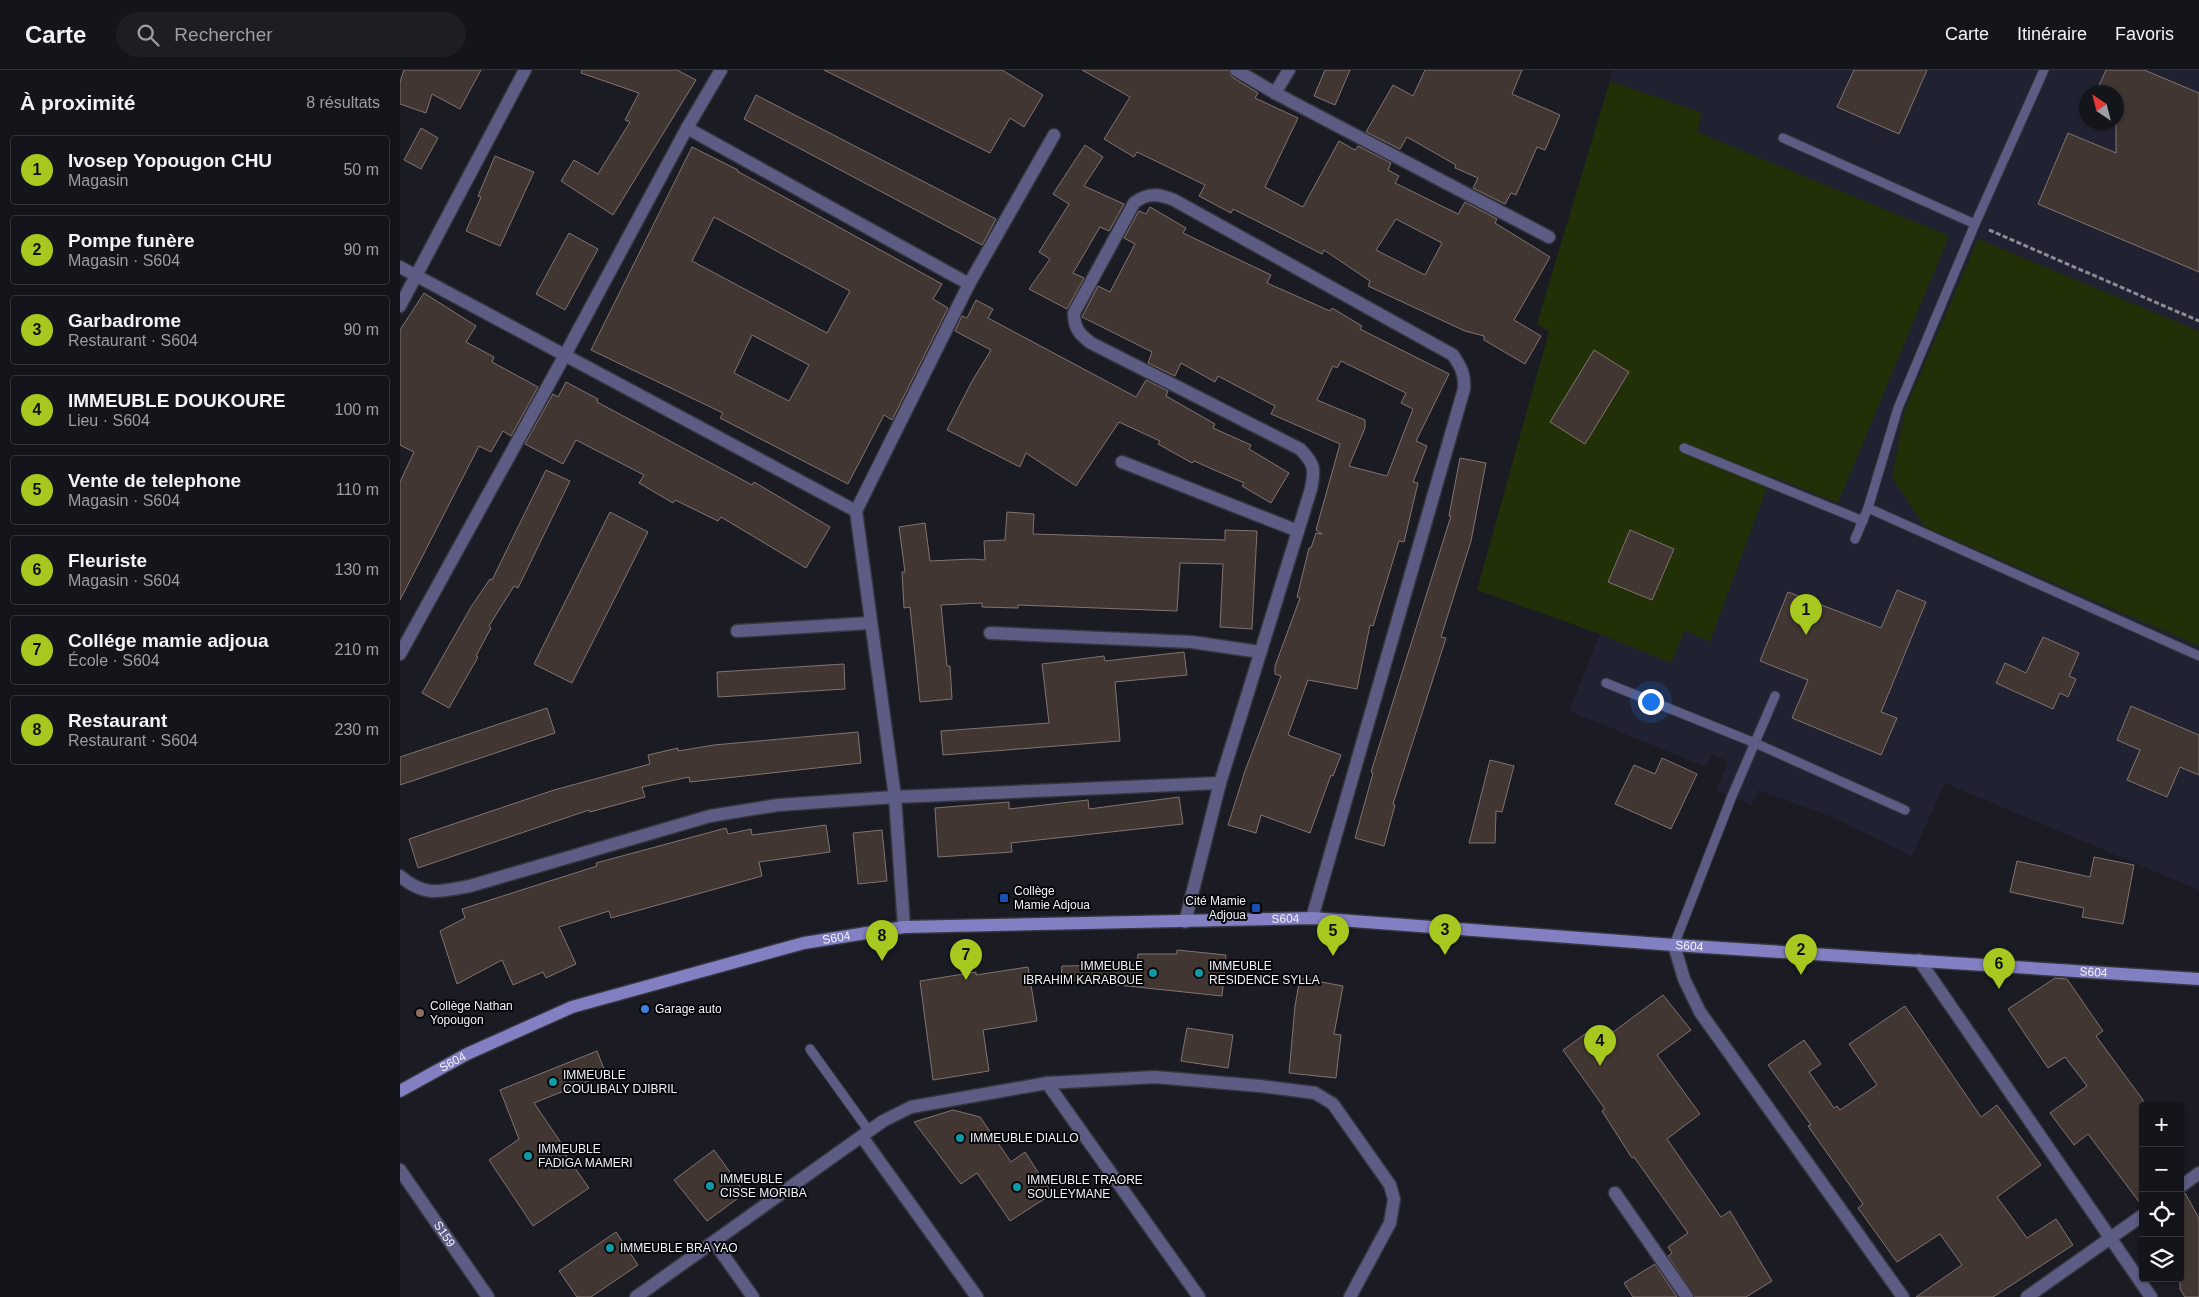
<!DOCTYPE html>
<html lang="fr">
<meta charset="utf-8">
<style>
body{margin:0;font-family:Arial,sans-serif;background:#1d1d24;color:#f1f3f6}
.controls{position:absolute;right:15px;bottom:15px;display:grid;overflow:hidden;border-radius:5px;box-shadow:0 1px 4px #0004}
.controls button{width:45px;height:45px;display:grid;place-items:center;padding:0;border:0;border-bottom:1px solid #33333a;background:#14141b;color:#f1f3f6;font:25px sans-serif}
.compass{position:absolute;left:1679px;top:15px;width:45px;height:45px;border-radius:50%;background:#14141b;box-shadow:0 1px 4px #0004;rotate:325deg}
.you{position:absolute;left:1250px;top:631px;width:18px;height:18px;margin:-12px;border:4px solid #fff;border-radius:50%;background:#1a73e8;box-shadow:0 0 0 8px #1a73e833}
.badge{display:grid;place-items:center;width:32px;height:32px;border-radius:50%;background:#a7c81f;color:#111;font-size:16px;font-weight:700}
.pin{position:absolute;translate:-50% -41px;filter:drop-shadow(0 1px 2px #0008)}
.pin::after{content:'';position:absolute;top:26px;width:18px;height:15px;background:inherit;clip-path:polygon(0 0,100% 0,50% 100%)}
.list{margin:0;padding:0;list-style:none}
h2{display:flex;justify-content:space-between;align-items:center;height:65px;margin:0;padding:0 20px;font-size:21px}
h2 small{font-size:16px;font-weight:400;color:#9d9ea3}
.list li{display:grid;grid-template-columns:32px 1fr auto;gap:15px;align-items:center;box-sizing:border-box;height:70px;margin:0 10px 10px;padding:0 10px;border:1px solid #33333a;border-radius:5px}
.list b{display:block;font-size:19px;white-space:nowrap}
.list p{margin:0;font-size:16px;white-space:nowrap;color:#9d9ea3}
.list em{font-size:16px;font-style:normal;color:#9d9ea3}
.icon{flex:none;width:28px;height:28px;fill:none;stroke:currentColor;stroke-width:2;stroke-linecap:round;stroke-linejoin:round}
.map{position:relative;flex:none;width:1799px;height:1227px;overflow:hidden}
header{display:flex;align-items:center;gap:30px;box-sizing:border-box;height:70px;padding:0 25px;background:#14141b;border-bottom:1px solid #33333a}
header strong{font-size:24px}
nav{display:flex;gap:28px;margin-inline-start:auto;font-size:18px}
.search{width:350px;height:45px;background:#1d1d24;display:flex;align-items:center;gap:12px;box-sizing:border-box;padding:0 18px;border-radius:28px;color:#9d9ea3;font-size:19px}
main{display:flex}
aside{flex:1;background:#14141b}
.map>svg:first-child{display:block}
.built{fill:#212231;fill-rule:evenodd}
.green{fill:#213006}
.building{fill:#413632;stroke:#817470;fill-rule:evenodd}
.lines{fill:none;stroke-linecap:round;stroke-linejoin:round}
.lane-casing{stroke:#35353d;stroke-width:11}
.street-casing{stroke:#35353d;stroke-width:15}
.secondary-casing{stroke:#35353d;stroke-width:15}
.path{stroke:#8c8d94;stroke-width:3;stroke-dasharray:5 2.5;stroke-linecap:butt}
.lane{stroke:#5c5c85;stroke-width:9}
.street{stroke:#5c5c85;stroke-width:12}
.secondary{stroke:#827fc2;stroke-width:12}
.transit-dot{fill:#1a4fb4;stroke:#06070a;stroke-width:2}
.culture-dot{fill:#0f9aa8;stroke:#06070a;stroke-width:2}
.shop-dot{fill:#3f7fe0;stroke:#06070a;stroke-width:2}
.education-dot{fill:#8d6e63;stroke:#06070a;stroke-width:2}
.labels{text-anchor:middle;stroke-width:4;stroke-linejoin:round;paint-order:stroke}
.poi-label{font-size:12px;fill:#f1f2f8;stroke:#06070a;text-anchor:start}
.street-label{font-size:12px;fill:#f1f2f8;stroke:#06070a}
</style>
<header>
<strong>Carte</strong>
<div class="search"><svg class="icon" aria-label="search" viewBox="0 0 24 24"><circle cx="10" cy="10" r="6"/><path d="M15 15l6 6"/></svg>Rechercher</div>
<nav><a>Carte</a><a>Itinéraire</a><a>Favoris</a></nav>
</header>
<main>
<aside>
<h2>À proximité<small>8 résultats</small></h2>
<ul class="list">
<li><span class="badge">1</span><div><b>Ivosep Yopougon CHU</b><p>Magasin</p></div><em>50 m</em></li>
<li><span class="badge">2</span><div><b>Pompe funère</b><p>Magasin · S604</p></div><em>90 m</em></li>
<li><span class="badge">3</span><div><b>Garbadrome</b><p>Restaurant · S604</p></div><em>90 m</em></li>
<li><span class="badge">4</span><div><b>IMMEUBLE DOUKOURE</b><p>Lieu · S604</p></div><em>100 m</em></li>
<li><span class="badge">5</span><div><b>Vente de telephone</b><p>Magasin · S604</p></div><em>110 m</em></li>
<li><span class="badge">6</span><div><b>Fleuriste</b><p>Magasin · S604</p></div><em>130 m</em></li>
<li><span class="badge">7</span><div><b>Collége mamie adjoua</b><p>École · S604</p></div><em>210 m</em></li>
<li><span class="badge">8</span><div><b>Restaurant</b><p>Restaurant · S604</p></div><em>230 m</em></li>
</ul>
</aside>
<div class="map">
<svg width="1799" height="1227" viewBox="0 0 1799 1227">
<rect width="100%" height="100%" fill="#1b1b24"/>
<path class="built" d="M 1213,0 L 1799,0 L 1799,820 L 1545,713 L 1512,786 L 1432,747 L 1358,720 L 1352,735 L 1316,720 L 1328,692 L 1313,684 L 1306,697 L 1169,641 L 1200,564 L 1077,520 L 1149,262 L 1137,254 ZM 1686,22 L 1716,22 L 1716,52 L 1686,52 Z"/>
<g class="green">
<path d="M 1210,11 L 1302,43 L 1297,62 L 1549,166 L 1438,433 L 1371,406 L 1310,572 L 1285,560 L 1271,593 L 1200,564 L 1077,520 L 1149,262 L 1137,254 Z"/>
<path d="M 1578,169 L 1799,261 L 1799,576 L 1525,457 L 1492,407 L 1505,340 Z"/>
</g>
<g class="building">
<path d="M 4,0 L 81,0 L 60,39 L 32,24 L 26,43 L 0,34 L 0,12 Z"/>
<path d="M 182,0 L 277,0 L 296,10 L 213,145 L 161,111 L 174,90 L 198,104 L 230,52 L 225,50 L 239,23 L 181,3 Z"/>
<path d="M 424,0 L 602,0 L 643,25 L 624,57 L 610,48 L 590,83 Z"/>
<path d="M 682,0 L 828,0 L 832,7 L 858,23 L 855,28 L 898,48 L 865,117 L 903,137 L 939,71 L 955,80 L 958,76 L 991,93 L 988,100 L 999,106 L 995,113 L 1058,144 L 1065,132 L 1097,149 L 1095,153 L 1150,187 L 1114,250 L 1141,266 L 1125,294 L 1084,270 L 1084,266 L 1065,261 L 968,216 L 970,211 L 924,180 L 922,184 L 833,139 L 831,143 L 799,126 L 805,115 L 737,82 L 734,87 L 704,69 L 730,27 ZM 996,149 L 1042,173 L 1025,205 L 976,180 Z"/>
<path d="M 925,0 L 950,0 L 935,35 L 914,26 Z"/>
<path d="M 1025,0 L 1122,0 L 1112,24 L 1160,45 L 1145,80 L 1137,77 L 1116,125 L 1111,123 L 1105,134 L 1073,118 L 1078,108 L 1055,98 L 1056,95 L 1007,67 L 1000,79 L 966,62 L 993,15 L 1013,26 Z"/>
<path d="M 1454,0 L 1527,0 L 1499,64 L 1437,37 Z"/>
<path d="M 1706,0 L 1744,0 L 1799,23 L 1799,202 L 1638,134 L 1668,63 L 1716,83 L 1716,22 L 1696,22 Z"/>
<path d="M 356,25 L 596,149 L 582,175 L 344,49 Z"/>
<path d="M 21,58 L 38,68 L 21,99 L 4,90 Z"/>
<path d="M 685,75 L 703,87 L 684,116 L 724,134 L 709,161 L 700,157 L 673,203 L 684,208 L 667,239 L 629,219 L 650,189 L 639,182 L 669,134 L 653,124 Z"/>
<path d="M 292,77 L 338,100 L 337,101 L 542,214 L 533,229 L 548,238 L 492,350 L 484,345 L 448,414 L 320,348 L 323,343 L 191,280 ZM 314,147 L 450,221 L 427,263 L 292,191 ZM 352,265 L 409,295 L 389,331 L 334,303 Z"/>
<path d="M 95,86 L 134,102 L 100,176 L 66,161 L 81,127 L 78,126 Z"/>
<path d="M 750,137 L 786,158 L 783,163 L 871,205 L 867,213 L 930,241 L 932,238 L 962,256 L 960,259 L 1049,304 L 1016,371 L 1027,376 L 1013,412 L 1018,413 L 1004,472 L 999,471 L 973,556 L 970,555 L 957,619 L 908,610 L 888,665 L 941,685 L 933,706 L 931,705 L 910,763 L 861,745 L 856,763 L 828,755 L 845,701 L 881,606 L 875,604 L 875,596 L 900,528 L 897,527 L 909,478 L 911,478 L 916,463 L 922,464 L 916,460 L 940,374 L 871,344 L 875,336 L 818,306 L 815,312 L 781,293 L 775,306 L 748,293 L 752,282 L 682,247 L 698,216 L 710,222 L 735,174 L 724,168 L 739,141 L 746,144 ZM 941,291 L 1006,323 L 1001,333 L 1013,339 L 987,406 L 949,396 L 965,358 L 965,350 L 917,330 L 933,296 L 937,298 Z"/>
<path d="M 169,163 L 198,179 L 165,240 L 136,224 Z"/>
<path d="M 24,223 L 76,256 L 66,272 L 94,287 L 92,292 L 138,317 L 111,366 L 103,361 L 91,382 L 79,376 L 0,530 L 0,412 L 14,382 L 0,375 L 0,260 Z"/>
<path d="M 576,230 L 593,239 L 588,248 L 736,327 L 746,310 L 768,321 L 766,326 L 815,354 L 813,358 L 851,375 L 849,379 L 889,403 L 871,433 L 842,416 L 844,413 L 794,391 L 792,393 L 758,374 L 760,371 L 719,352 L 676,416 L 626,383 L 620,397 L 547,360 L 571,313 L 591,280 L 555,261 L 562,246 L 567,248 Z"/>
<path d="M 1194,280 L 1229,302 L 1185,374 L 1150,352 Z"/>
<path d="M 166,312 L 198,329 L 197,332 L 352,415 L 354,412 L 430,457 L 406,498 L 321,447 L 318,451 L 275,430 L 273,433 L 239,413 L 244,405 L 176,370 L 163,394 L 125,374 L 153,324 L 158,327 Z"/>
<path d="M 1060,388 L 1086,393 L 1071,471 L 1041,567 L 1046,568 L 993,734 L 995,735 L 984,776 L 955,768 L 973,703 L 971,702 L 1051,446 L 1049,446 Z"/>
<path d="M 146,400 L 170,411 L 118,518 L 114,516 L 89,556 L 91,558 L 76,586 L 78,587 L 49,638 L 22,623 L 71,537 L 90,509 L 92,510 Z"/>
<path d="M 210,442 L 248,462 L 172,613 L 134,594 Z"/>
<path d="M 607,442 L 634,444 L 633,464 L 825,470 L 825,460 L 857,461 L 852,559 L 820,557 L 823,494 L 780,493 L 777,541 L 618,535 L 618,538 L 582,537 L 582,533 L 541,535 L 547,596 L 550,596 L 552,629 L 520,632 L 510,537 L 504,538 L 502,502 L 505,502 L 499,457 L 525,453 L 530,491 L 572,489 L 585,490 L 584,471 L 605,470 Z"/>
<path d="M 1230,460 L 1274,479 L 1252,530 L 1208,512 Z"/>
<path d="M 1497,520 L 1526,532 L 1481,642 L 1497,648 L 1481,685 L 1392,648 L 1408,610 L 1360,591 L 1388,522 L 1481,558 Z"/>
<path d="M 1643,567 L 1679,583 L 1669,606 L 1676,609 L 1668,627 L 1660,623 L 1653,639 L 1596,613 L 1605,593 L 1626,603 Z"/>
<path d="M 784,582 L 787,605 L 715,612 L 720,671 L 543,685 L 541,661 L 649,653 L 642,594 L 704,586 L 705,591 Z"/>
<path d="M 444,594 L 445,619 L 318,627 L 317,602 Z"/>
<path d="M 1731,636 L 1799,665 L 1799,705 L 1780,697 L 1767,727 L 1727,710 L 1740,680 L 1717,670 Z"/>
<path d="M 147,638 L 155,663 L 0,715 L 0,687 Z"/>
<path d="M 458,662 L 461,693 L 290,712 L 289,707 L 242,717 L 245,727 L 190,742 L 189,740 L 18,798 L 9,769 L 154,720 L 250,694 L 248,685 L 278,678 L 278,681 L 314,675 Z"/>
<path d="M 1262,688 L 1297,704 L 1271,759 L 1215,734 L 1234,695 L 1255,704 Z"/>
<path d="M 1090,690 L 1114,696 L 1102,742 L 1096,741 L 1095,773 L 1069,773 Z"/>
<path d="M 779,727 L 783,754 L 611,773 L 612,782 L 538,787 L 535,738 L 609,732 L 609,739 L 688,730 L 689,739 Z"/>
<path d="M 426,755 L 430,782 L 359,792 L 362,806 L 211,848 L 209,841 L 159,857 L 176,894 L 146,908 L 143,902 L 113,915 L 102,890 L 57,914 L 40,861 L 65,848 L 62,839 L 197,796 L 196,793 L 326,758 L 328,764 L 351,759 L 352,765 Z"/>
<path d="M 482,760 L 487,811 L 458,814 L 453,763 Z"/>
<path d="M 1694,787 L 1734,795 L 1723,854 L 1682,847 L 1684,838 L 1610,822 L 1617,791 L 1690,807 Z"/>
<path d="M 777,880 L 826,885 L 822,926 L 661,909 L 662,896 L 737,895 L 738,884 L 777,884 Z"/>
<path d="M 628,897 L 637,951 L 583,960 L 589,1001 L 533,1010 L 520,911 L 576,902 L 576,905 Z"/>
<path d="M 900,908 L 943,916 L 934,964 L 941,965 L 936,1008 L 889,1003 L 895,936 Z"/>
<path d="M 1655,908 L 1667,909 L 1703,961 L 1696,966 L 1743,1030 L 1743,1137 L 1688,1064 L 1674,1075 L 1650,1043 L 1687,1016 L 1665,987 L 1648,998 L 1608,939 Z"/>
<path d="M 1263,925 L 1291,960 L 1257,985 L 1300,1044 L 1267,1069 L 1321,1147 L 1330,1141 L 1372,1211 L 1346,1227 L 1295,1227 L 1268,1186 L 1272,1183 L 1268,1177 L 1288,1163 L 1234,1087 L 1232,1088 L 1202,1041 L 1205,1039 L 1163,980 L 1196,956 L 1205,968 Z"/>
<path d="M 1505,936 L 1581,1047 L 1597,1035 L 1641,1095 L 1597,1127 L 1627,1168 L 1656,1149 L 1673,1175 L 1593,1227 L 1516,1227 L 1562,1195 L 1540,1164 L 1497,1192 L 1458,1138 L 1463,1134 L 1408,1056 L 1411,1055 L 1368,995 L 1404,970 L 1421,994 L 1409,1002 L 1434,1038 L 1437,1036 L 1440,1040 L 1477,1015 L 1449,974 Z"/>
<path d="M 787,958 L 833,965 L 828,998 L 781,991 Z"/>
<path d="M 197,981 L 206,1004 L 134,1033 L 168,1083 L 165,1084 L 189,1118 L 133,1156 L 89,1090 L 119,1069 L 100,1020 Z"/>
<path d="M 553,1040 L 580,1047 L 611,1092 L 625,1082 L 652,1124 L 610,1151 L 577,1103 L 561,1114 L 514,1052 Z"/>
<path d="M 314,1080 L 345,1123 L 307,1151 L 274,1110 Z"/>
<path d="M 1785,1123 L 1799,1148 L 1799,1227 L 1785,1227 L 1780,1219 L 1780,1125 Z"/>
<path d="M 216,1162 L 238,1195 L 191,1227 L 177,1227 L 159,1201 Z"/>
<path d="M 1255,1194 L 1277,1227 L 1233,1227 L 1224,1213 Z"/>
</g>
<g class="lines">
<g class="lane-casing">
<g id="lane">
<path d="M 1644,0 L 1575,154 L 1498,338 L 1468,438 L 1799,586"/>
<path d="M 1383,68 L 1575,154"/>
<path d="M 1284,378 L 1463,451"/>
<path d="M 1455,469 L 1468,438"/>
<path d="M 1206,613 L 1355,673 L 1505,740"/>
<path d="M 1274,875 L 1332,726 L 1375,626"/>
<path d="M 410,979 L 469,1061"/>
</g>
</g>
<g class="street-casing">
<g id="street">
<path d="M 836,0 L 875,23 L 1149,167"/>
<path d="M 875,23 L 889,0"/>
<path d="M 287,58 L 569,214"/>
<path d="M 0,197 L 456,441 L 495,727 L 504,857"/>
<path d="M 0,236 L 125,0"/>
<path d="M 722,392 L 898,461"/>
<path d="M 456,441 L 569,214 L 654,65"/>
<path d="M 337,561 L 471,553"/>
<path d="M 590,563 L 792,572 L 860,582"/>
<path d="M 0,584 L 165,285 L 287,58 L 321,0"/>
<path d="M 0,806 C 26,828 40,821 70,816 L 310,746 L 378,735 L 495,727 L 820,713"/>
<path d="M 785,852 L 820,713 L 911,419 C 915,399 915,394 900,379 L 691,273 C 679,264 674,258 674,243 L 734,133 C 748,122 758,124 774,130 L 1053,285 C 1061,297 1065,304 1064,319 L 912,848"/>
<path d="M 1274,875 L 1284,909 L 1300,942 L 1503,1227"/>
<path d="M 1519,890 L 1751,1227"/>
<path d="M 647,1013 L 799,1227"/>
<path d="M 462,1067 L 577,1227"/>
<path id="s1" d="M 0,1100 L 88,1227"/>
<path d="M 1780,1117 L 1799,1103"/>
<path d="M 1215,1123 L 1287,1227"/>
<path d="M 314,1172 L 353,1227"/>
<path d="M 236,1227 L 483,1051 L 511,1037 L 647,1013 L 755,1007 L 860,1016 L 915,1023 L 933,1034 L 990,1115 L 994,1129 L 990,1153 L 950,1227"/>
<path d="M 1627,1227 L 1743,1145"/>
</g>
</g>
<g class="secondary-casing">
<g id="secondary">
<path id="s2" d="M 0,1021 L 67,984 L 172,937 L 404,873 L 504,857 L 912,848 L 1274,875 L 1799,909"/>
</g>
</g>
<path class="path" d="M 1589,160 L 1799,251"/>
<use href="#lane" class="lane"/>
<use href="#street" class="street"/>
<use href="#secondary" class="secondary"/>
</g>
<g class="transit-dot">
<rect x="599" y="823" width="10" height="10" rx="2.5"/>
<rect x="851" y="833" width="10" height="10" rx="2.5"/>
</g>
<g class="culture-dot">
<circle cx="753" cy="903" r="5"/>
<circle cx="799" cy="903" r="5"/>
<circle cx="153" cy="1012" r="5"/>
<circle cx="560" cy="1068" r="5"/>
<circle cx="128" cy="1086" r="5"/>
<circle cx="310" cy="1116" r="5"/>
<circle cx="617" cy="1117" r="5"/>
<circle cx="210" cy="1178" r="5"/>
</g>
<circle class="shop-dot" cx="245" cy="939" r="5"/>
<circle class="education-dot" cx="20" cy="943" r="5"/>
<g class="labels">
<g class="poi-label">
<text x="614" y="825">Collège<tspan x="614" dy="14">Mamie Adjoua</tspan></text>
<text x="846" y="835" text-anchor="end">Cité Mamie<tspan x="846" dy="14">Adjoua</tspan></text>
<text x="743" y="900" text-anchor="end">IMMEUBLE<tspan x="743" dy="14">IBRAHIM KARABOUE</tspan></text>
<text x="809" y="900">IMMEUBLE<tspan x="809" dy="14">RESIDENCE SYLLA</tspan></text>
<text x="30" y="940">Collège Nathan<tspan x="30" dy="14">Yopougon</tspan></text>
<text x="255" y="943">Garage auto</text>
<text x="163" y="1009">IMMEUBLE<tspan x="163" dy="14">COULIBALY DJIBRIL</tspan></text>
<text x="570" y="1072">IMMEUBLE DIALLO</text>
<text x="138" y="1083">IMMEUBLE<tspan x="138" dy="14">FADIGA MAMERI</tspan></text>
<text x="320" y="1113">IMMEUBLE<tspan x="320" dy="14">CISSE MORIBA</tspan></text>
<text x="627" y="1114">IMMEUBLE TRAORE<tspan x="627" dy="14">SOULEYMANE</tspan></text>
<text x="220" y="1182">IMMEUBLE BRA YAO</text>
</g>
<g class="street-label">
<text dy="4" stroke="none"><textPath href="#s2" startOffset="915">S604</textPath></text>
<text dy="4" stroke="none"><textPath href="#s2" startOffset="465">S604</textPath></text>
<text dy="4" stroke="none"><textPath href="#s2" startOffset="1320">S604</textPath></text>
<text dy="4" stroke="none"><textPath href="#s2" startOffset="1725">S604</textPath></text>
<text dy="4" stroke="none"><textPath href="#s2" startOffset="60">S604</textPath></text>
<text dy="4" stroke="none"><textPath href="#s1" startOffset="78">S159</textPath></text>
</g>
</g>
</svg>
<div class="controls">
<button>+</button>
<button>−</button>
<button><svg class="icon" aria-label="locate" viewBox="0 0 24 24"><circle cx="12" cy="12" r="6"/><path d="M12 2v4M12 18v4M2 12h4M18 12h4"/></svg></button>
<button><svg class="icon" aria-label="layers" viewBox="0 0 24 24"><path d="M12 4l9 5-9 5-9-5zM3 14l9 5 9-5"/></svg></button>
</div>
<svg class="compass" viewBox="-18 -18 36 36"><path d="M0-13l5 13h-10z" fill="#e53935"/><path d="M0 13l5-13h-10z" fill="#9d9ea3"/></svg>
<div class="you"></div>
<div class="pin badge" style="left:1406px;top:565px">1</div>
<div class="pin badge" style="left:1401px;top:905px">2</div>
<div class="pin badge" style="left:1045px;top:885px">3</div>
<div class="pin badge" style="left:1200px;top:996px">4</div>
<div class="pin badge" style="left:933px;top:886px">5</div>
<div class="pin badge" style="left:1599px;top:919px">6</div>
<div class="pin badge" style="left:566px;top:910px">7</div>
<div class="pin badge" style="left:482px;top:891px">8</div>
</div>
</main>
